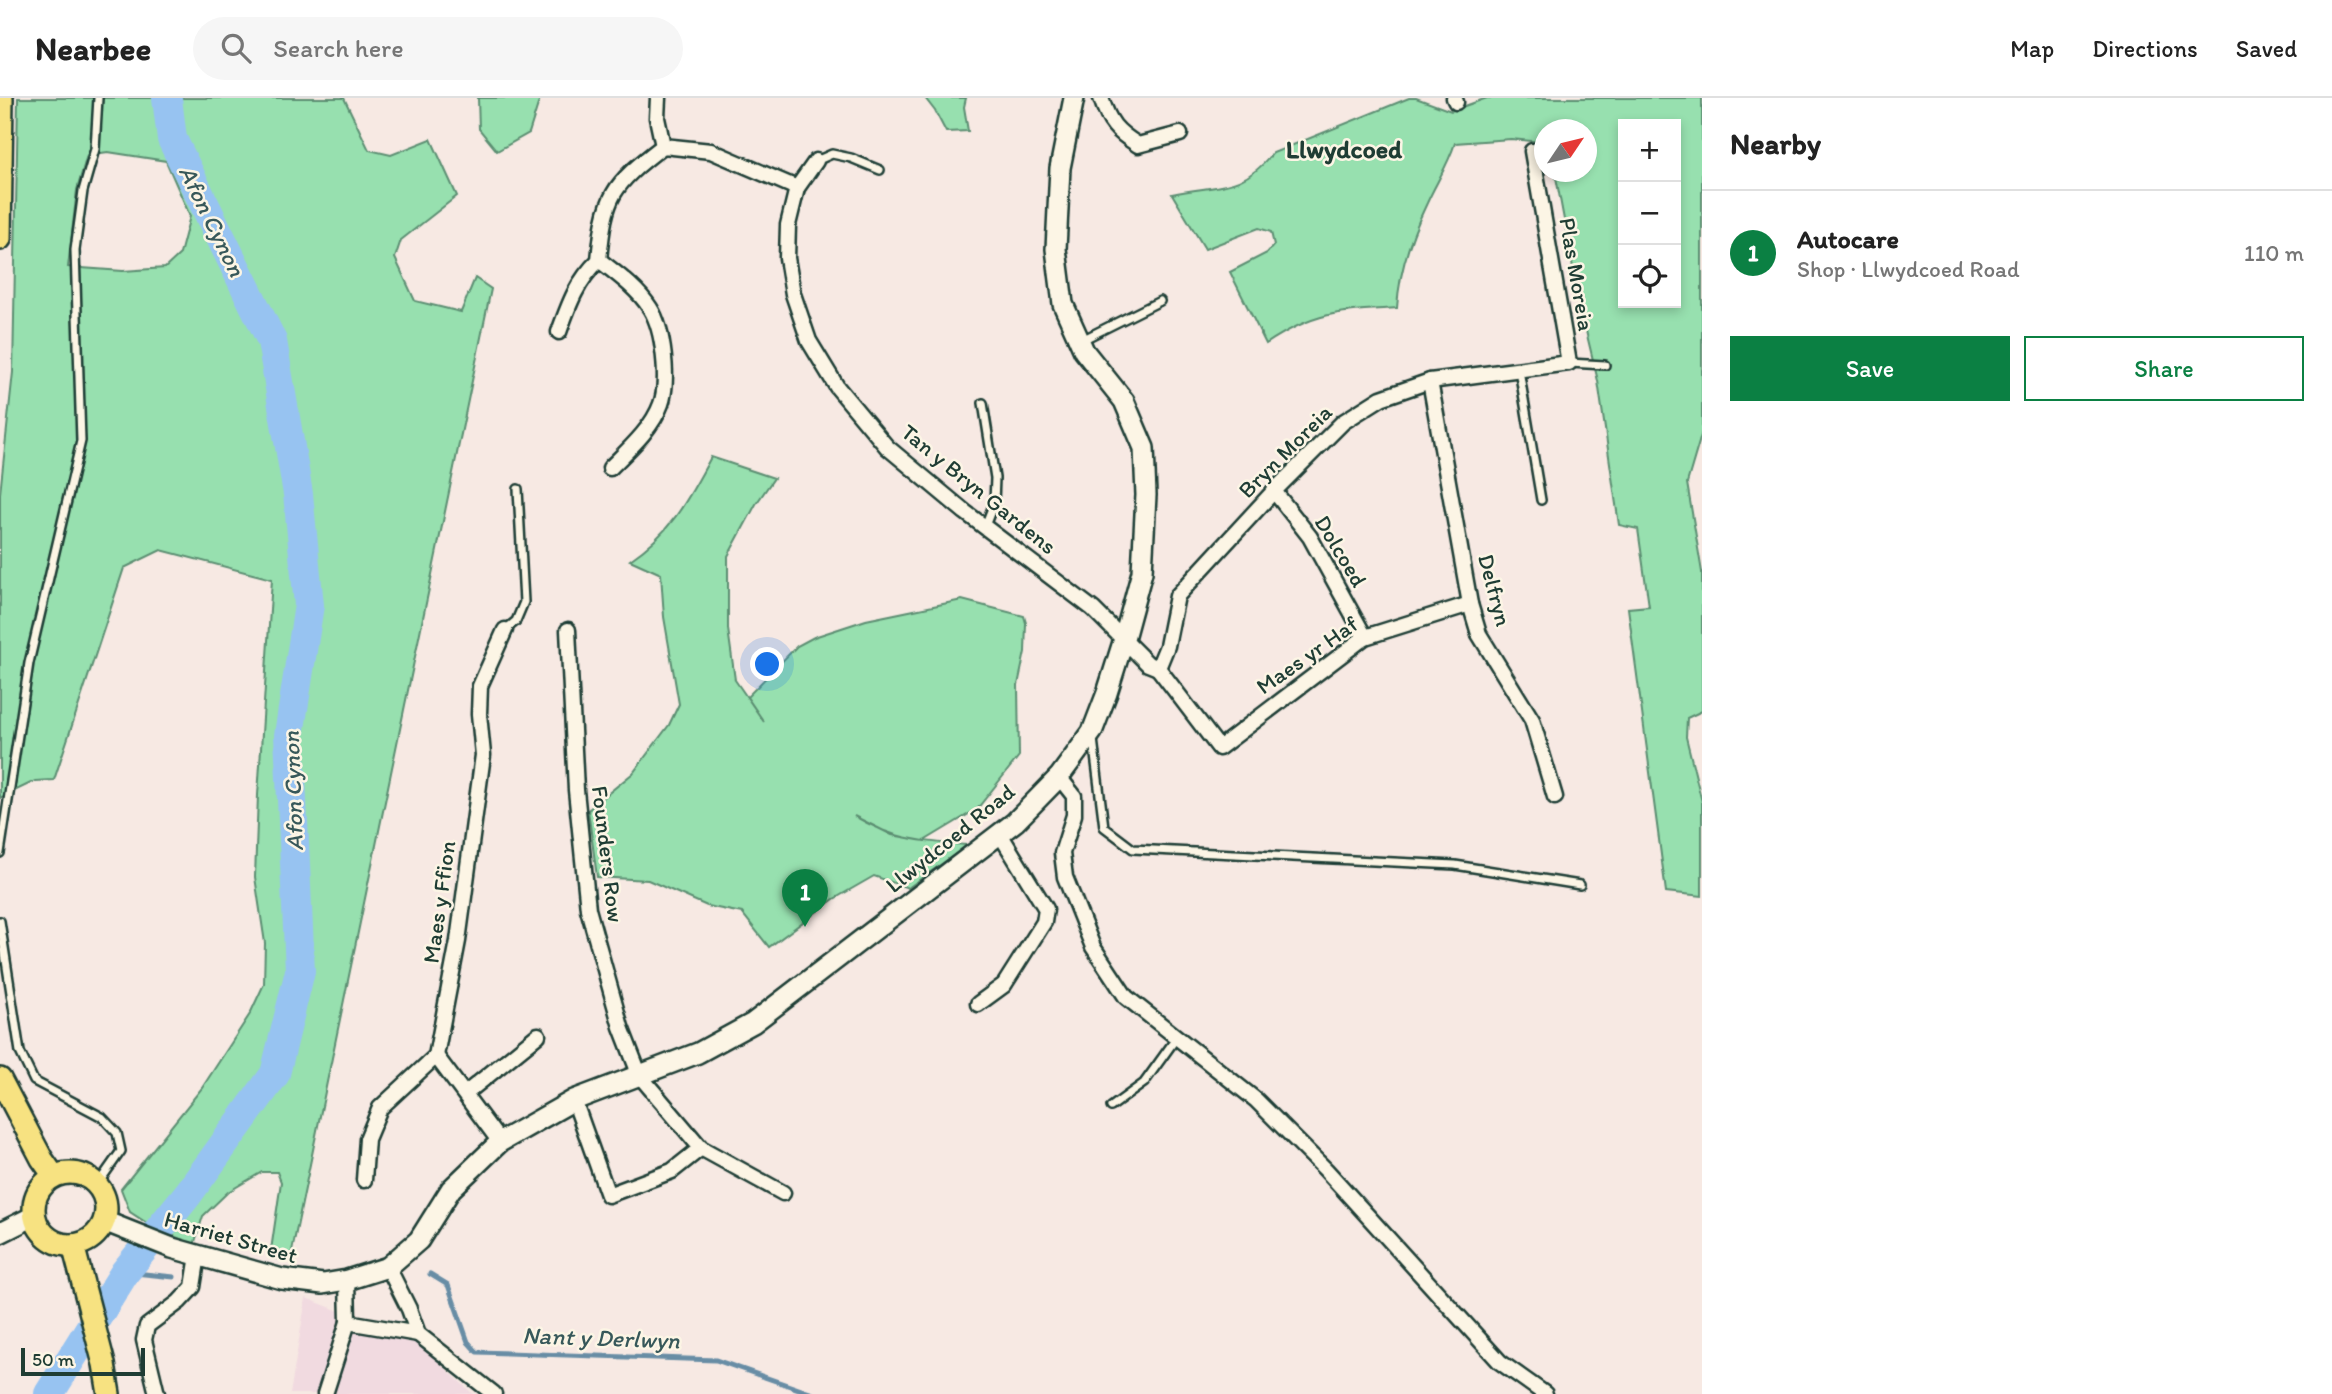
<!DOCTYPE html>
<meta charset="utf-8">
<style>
body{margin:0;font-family:Itim,sans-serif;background:#f6f6f6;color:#222}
.controls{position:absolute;right:21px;top:21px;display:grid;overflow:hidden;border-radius:0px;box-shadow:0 4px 10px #0003}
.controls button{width:63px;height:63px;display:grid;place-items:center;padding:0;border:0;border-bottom:2px solid #e0e0e0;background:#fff;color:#222;font:35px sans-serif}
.compass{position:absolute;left:1534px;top:21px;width:63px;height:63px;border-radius:50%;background:#fff;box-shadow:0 4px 10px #0003;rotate:55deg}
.scale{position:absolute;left:21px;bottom:18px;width:124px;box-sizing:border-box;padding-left:7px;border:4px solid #1f3d34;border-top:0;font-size:19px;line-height:24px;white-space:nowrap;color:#1f3d34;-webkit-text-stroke:5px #fcf5e5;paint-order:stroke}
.you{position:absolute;left:768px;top:567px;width:24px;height:24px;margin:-18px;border:5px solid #fff;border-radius:50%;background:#1a73e8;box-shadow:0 0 0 10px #1a73e833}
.badge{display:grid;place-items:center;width:46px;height:46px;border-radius:50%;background:#0b8043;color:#fff;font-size:23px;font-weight:700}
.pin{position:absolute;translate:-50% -58px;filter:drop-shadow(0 2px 4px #0008)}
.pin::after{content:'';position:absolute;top:37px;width:24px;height:21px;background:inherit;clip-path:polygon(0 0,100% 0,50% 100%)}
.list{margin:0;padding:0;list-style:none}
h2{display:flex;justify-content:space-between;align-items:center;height:91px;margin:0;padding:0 28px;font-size:30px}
h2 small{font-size:23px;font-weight:400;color:#767676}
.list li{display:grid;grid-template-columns:46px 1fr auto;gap:21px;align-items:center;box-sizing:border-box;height:126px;padding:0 28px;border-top:2px solid #e0e0e0}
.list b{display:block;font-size:26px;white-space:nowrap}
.list p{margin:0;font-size:23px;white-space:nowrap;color:#767676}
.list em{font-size:23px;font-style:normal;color:#767676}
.actions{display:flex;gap:14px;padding:21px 28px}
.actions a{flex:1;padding:16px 0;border:2px solid #0b8043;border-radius:0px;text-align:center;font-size:24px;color:#0b8043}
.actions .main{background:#0b8043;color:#fff}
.icon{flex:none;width:38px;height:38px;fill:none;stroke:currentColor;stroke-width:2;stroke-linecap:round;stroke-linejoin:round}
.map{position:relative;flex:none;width:1702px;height:1296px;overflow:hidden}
header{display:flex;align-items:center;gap:42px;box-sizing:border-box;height:98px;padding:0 35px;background:#fff;border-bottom:2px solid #e0e0e0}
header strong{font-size:33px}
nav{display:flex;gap:38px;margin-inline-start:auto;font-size:24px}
.search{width:490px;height:63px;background:#f6f6f6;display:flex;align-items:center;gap:18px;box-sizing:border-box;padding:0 24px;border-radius:38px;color:#767676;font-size:26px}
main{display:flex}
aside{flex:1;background:#fff}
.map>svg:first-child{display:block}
.built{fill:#f1dae0}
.green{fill:#97e0af;stroke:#5b8e72;stroke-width:2;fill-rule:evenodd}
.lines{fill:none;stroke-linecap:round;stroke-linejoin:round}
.stream{stroke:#678da5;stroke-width:5}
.river{stroke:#97c3f1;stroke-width:30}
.lane-casing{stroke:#1f3d34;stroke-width:12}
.street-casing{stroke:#1f3d34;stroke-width:19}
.secondary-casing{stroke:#1f3d34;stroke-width:24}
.primary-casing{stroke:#1f3d34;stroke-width:26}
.lane{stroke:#fcf5e5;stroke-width:7}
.street{stroke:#fcf5e5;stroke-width:14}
.secondary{stroke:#fcf5e5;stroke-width:19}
.primary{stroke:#f7e281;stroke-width:21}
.labels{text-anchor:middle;stroke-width:5;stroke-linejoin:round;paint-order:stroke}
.street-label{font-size:23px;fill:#1f3d34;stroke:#fcf5e5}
.water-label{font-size:24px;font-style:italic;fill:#37585a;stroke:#fcf5e5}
.quarter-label{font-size:26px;font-weight:bold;fill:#1f3d34;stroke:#fcf5e5}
</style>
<header>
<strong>Nearbee</strong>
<div class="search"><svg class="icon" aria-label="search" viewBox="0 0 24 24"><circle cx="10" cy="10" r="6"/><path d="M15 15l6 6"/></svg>Search here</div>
<nav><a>Map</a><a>Directions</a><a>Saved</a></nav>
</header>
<main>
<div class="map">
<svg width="1702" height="1296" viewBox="0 0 1702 1296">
<rect width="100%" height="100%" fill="#f7e9e3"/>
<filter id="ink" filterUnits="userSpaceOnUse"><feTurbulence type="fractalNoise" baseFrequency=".0143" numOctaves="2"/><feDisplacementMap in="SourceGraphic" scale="14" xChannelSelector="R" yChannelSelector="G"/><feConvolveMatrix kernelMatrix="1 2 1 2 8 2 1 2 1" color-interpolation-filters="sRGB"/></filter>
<g filter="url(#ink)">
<path class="built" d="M 306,1200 L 416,1243 L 473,1296 L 290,1296 Z"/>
<g class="green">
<path d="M 18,0 L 344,0 L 369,52 L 391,57 L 431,41 L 457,98 L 401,142 L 395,160 L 415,203 L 461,214 L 475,180 L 491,191 L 290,1163 L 270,1159 L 281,1084 L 277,1074 L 262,1074 L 228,1094 L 203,1118 L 194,1147 L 153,1129 L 130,1114 L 121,1091 L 202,990 L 250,916 L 264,886 L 265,845 L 255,779 L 258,697 L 272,481 L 161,452 L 124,470 L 54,682 L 35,683 L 0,700 L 0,396 L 13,274 ZM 108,54 L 166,63 L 190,118 L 180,156 L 165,170 L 123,173 L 68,169 L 77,92 L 87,57 Z"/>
<path d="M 478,0 L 540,0 L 529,35 L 497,53 L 479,31 Z"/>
<path d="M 925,0 L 966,0 L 964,9 L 968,33 L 946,34 L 935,13 Z"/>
<path d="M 1409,0 L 1416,0 L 1451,13 L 1487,0 L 1702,0 L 1702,334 L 1687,385 L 1702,474 L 1702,613 L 1687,620 L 1686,639 L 1702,704 L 1702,798 L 1666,794 L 1628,510 L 1649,508 L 1638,431 L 1619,427 L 1598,283 L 1581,212 L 1555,74 L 1587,74 L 1587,32 L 1545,32 L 1544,50 L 1541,44 L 1511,41 L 1455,45 C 1448,67 1436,85 1427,105 C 1411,138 1399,173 1397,210 C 1341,213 1314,214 1266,246 L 1230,174 L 1267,155 L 1274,147 L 1271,134 L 1259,130 L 1205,151 L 1172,96 C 1217,86 1241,95 1273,55 ZM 1623,26 L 1676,26 L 1676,205 L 1623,205 Z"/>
<path d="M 711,359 L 774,380 L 756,406 L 728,458 L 728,531 L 735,582 L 764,624 L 747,599 L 797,548 L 814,539 L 866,522 L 962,502 L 1024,518 L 1026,525 L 1025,554 L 1018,587 L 1019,658 L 977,711 L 924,743 L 892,737 L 854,718 C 894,742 923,744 968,747 L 908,790 L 874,778 L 834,801 L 769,849 L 742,815 L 707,808 L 648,782 L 597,779 L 588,712 L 633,675 L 669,627 L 679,606 L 664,519 L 661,476 L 630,462 C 672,434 688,401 711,359 Z"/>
</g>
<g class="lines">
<g class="stream">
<path d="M 125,1174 L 174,1179"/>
<path d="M 430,1176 L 448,1187 L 468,1244 L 477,1254 L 716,1262 L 813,1296"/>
</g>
<path class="river" d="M 49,1296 L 125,1174 L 188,1096 L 275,976 L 300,873 L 289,637 L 309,507 L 298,396 L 272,243 L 172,41 L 167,0"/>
<g class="lane-casing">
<g id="lane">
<path d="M 816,63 L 832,56 L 851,60 L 880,72"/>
<path d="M 1080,243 L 1160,203"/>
<path d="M 1569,265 L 1605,267"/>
<path d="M 1519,272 L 1541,402"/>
<path d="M 983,305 L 995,380 L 994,405 L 985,428"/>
<path d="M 505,532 L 516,523 L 524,504 L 518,391"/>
<path d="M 1093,641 L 1104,729 L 1133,751 L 1455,767 L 1580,787"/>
<path d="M 0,755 L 29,565 L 81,343 L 75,152 L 83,93 L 95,51 L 98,0"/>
<path d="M 0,823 L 20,954 L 34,983 L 102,1019 L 117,1035 L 121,1053 L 97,1087"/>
<path d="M 1111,1009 L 1144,985 L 1177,939"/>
</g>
</g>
<g class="street-casing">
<g id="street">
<path d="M 658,0 L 657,20 L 663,48"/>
<path d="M 1101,0 C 1109,25 1116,33 1138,47 L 1180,36"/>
<path d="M 1454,0 L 1456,4"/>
<path d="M 816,63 L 797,90 L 788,127 L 787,160 L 793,196 L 809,243 L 837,289 L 887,349 L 965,414 L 1093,511 L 1148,566 L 1158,570 L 1167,548 L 1177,498 L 1274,393 L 1343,324 L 1381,300 L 1430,283 L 1569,265 L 1532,53"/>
<path d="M 599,162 C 617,176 638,191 650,210 C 664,232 669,283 661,306 C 652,331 628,352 610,370"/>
<path d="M 559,234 C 569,206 577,183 599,162 C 605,97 611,88 663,48 L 711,53 L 797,90"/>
<path d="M 1430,283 L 1470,506 L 1479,536 L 1532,622 L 1555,699"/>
<path d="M 1274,393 L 1310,439 L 1365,539"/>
<path d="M 568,532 L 576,692 L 588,811 L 621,929 L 640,978 L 701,1050 L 783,1095"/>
<path d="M 1158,570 L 1219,650 L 1365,539 L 1470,506"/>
<path d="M 1059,679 L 1074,698 L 1074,717 L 1062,755 L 1065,779 L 1093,849 L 1126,899 L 1256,1002 L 1326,1072 L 1500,1264 L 1545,1296"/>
<path d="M 978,906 L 1004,887 L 1044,824 L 1046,811 L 1000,736"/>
<path d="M 436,958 L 500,1044"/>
<path d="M 465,996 L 538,937"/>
<path d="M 574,1002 L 608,1097 L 672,1073 L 701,1050"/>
<path d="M 364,1082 L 367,1041 L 380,1010 L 436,958 L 458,843 L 483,657 L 479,616 L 480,588 L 505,532"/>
<path d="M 388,1169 L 409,1211 L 418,1236 L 494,1296"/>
<path d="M 347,1182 L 348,1224 L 418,1236"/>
<path d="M 157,1296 L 144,1242 L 147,1228 L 179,1204 L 193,1189 L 198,1157"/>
<path d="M 325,1296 L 348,1224"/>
</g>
</g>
<g class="secondary-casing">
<g id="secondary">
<path d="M 104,1123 L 172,1150 L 282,1181 L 323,1186 L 347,1182 L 388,1169 L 419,1142 L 451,1091 L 500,1044 L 574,1002 L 698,955 L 753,925 L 1015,724 L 1059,679 L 1092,634 L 1107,595 L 1123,544 L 1142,474 L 1146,397 L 1144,350 L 1124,303 L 1084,253 L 1063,206 L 1056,151 L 1060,70 L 1074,0"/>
<path d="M 0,1135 L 34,1118"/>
</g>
</g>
<g class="primary-casing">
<g id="primary">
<path d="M 0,141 L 2,0"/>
<path d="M 0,981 L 42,1061 L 54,1078"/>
<circle cx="70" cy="1111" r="36"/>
<path d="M 73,1147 L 104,1266 L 109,1296"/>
</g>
</g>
<use href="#lane" class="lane"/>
<use href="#street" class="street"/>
<use href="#secondary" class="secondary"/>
<use href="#primary" class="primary"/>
</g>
</g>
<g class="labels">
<g class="street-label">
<text transform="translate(1577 176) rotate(80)" y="8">Plas Moreia</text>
<text transform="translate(1285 353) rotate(-45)" y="8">Bryn Moreia</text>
<text transform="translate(979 391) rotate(39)" y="8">Tan y Bryn Gardens</text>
<text transform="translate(1341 453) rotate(59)" y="8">Dolcoed</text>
<text transform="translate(1495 492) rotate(75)" y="8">Delfryn</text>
<text transform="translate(1307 557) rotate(-35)" y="8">Maes yr Haf</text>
<text transform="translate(950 740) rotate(-39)" y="8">Llwydcoed Road</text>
<text transform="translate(608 756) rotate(83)" y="8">Founders Row</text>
<text transform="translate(439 804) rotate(-82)" y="8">Maes y Ffion</text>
<text transform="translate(231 1139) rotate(16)" y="8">Harriet Street</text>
</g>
<g class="water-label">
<text transform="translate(212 123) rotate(64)" y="8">Afon Cynon</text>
<text transform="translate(293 693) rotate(-92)" y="8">Afon Cynon</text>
<text transform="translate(601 1240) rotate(2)" y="8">Nant y Derlwyn</text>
</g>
<g class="quarter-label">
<text x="1344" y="60">Llwydcoed</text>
</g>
</g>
</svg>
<div class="controls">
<button>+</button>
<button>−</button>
<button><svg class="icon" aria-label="locate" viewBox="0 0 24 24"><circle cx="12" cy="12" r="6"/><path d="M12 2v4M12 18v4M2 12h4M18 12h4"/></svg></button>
</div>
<svg class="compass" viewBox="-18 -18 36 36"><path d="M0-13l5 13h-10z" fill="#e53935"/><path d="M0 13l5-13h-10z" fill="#767676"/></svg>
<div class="scale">50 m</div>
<div class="you"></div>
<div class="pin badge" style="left:805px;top:829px">1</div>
</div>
<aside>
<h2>Nearby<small></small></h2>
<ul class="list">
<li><span class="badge">1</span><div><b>Autocare</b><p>Shop · Llwydcoed Road</p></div><em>110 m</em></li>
</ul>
<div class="actions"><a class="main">Save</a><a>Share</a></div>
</aside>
</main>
